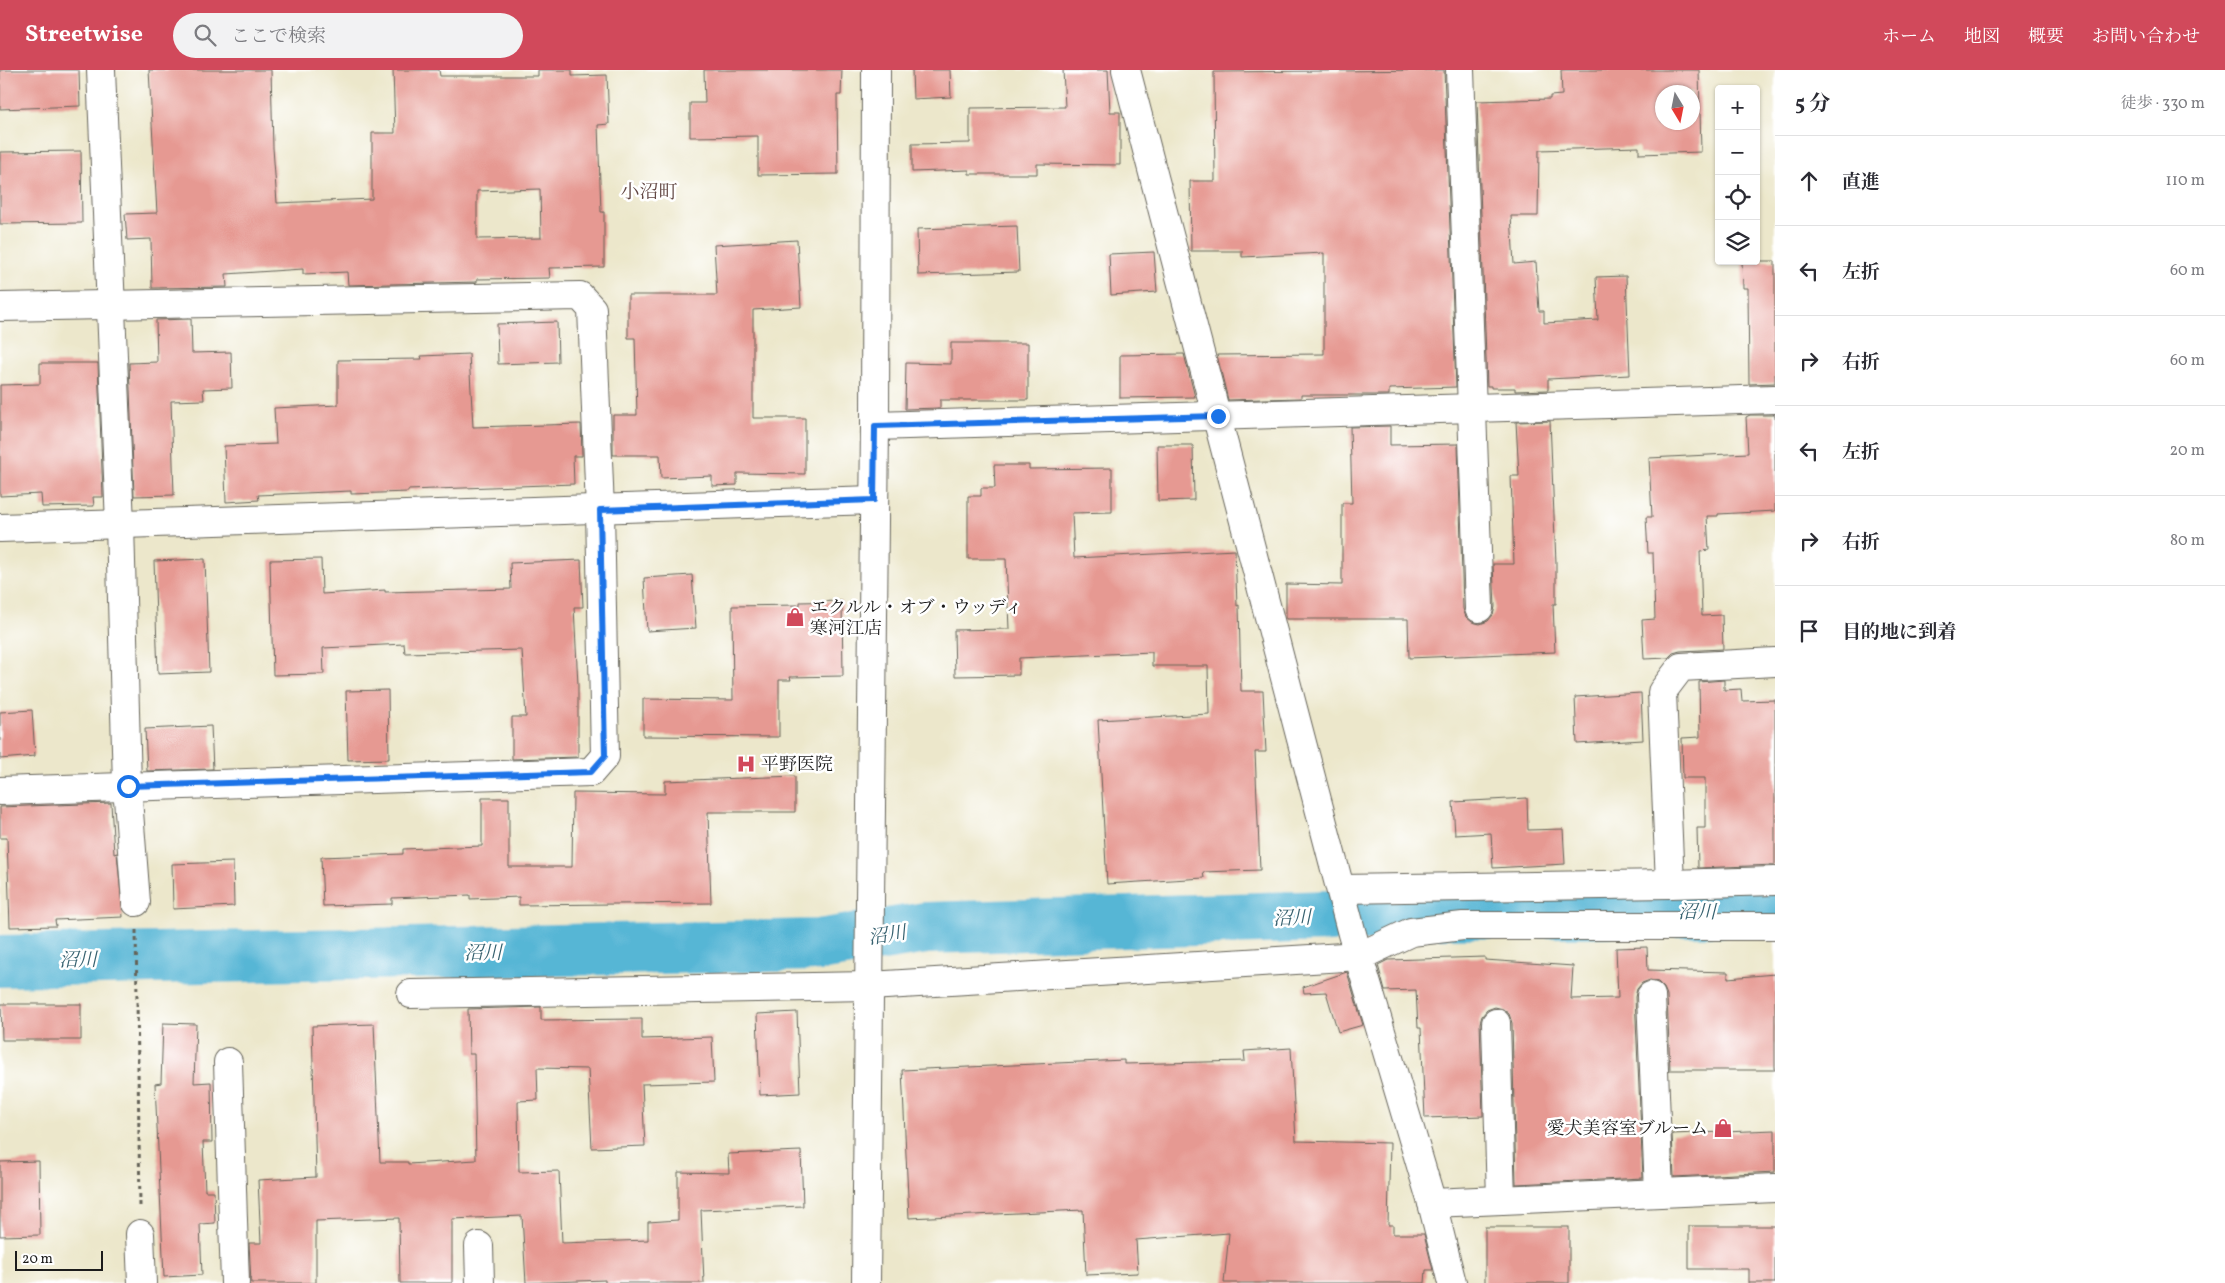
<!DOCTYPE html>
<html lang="ja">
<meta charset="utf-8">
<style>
body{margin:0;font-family:Vollkorn,"Noto Serif JP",serif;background:#f2f2f3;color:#2b2b33}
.controls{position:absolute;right:15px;top:15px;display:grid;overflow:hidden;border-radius:5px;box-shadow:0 1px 4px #0004}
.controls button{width:45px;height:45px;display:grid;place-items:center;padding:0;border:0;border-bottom:1px solid #e1e1e2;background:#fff;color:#2b2b33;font:25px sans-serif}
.compass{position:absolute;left:1655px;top:15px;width:45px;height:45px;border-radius:50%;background:#fff;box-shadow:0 1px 4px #0004;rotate:170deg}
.scale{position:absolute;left:15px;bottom:12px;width:88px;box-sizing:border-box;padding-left:5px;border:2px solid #1c1c1c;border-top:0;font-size:14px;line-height:18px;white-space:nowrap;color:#1c1c1c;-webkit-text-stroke:4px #fff;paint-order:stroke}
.stop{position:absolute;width:15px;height:15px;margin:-11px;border:4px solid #1a73e8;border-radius:50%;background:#fff}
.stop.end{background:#1a73e8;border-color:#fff;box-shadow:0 1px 5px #0008}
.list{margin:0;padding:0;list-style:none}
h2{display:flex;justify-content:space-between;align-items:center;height:65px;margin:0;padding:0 20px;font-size:21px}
h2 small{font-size:16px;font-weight:400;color:#7c7c81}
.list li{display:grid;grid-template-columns:32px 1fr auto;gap:15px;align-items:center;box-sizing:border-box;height:90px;padding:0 20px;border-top:1px solid #e1e1e2}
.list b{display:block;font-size:19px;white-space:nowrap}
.list em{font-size:16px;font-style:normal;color:#7c7c81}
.icon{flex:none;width:28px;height:28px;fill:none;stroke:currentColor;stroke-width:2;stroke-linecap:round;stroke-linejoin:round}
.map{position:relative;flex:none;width:1775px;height:1213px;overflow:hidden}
header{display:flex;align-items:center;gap:30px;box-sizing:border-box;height:70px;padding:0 25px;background:#d1495b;color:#fff}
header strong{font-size:24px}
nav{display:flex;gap:28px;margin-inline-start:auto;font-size:18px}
.search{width:350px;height:45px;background:#f2f2f3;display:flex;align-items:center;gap:12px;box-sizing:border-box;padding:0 18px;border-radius:28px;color:#7c7c81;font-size:19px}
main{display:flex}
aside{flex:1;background:#fff}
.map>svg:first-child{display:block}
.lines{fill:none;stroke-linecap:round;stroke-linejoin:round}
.river{stroke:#56b6d5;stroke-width:52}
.building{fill:#e69992;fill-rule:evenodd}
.minor-casing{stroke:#656359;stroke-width:30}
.path{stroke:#656359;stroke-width:3;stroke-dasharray:4 4;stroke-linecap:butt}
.minor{stroke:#fff;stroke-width:28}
.route{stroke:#1a73e8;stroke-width:6}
.labels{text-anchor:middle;stroke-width:5;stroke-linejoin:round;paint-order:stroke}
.poi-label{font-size:18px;fill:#1c1c1c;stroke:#fff;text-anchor:start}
.neighbourhood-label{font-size:19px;fill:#634845;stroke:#fff}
.water-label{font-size:19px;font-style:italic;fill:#36616f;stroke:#fff}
</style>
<header>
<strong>Streetwise</strong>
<div class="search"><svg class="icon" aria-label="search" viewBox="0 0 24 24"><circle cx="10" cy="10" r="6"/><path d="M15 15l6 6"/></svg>ここで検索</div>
<nav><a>ホーム</a><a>地図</a><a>概要</a><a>お問い合わせ</a></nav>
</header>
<main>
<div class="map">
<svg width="1775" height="1213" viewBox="0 0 1775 1213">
<rect width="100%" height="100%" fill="#fff"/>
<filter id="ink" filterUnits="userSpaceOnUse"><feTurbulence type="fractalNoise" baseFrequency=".02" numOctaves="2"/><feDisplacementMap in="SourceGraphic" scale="10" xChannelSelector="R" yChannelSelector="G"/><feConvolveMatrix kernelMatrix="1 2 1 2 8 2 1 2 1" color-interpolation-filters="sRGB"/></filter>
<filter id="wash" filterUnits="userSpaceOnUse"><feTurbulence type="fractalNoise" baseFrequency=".0096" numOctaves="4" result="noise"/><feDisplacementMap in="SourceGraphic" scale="20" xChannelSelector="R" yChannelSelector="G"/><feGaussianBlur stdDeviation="1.12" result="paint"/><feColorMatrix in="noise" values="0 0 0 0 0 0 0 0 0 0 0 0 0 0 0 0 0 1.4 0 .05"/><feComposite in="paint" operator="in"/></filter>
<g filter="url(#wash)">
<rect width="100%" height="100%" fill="#ece7cb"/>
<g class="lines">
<path class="river" d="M 0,891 L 819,875 L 926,858 L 1433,843 L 1775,840"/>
</g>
<g id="blocks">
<g class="building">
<path d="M 0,0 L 79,0 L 80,36 L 0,39 Z"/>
<path d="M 149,0 L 271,0 L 273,78 L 277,133 L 372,129 L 372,63 L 395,63 L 393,0 L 439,0 L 440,6 L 538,6 L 538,0 L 572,0 L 572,6 L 607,5 L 609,54 L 598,55 L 601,142 L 604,142 L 604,197 L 549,198 L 550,208 L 477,209 L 477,212 L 348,215 L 347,202 L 303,204 L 303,199 L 226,204 L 227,217 L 152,218 L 151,169 L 127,170 L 125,144 L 157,143 ZM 540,119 L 541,168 L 477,169 L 477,121 Z"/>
<path d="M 704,0 L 842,0 L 841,25 L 837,25 L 838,104 L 758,105 L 758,66 L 690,67 L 690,33 L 705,33 Z"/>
<path d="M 912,0 L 950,0 L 951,27 L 913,29 Z"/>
<path d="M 1063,0 L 1108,0 L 1110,42 L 1120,42 L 1120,95 L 1037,94 L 1037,104 L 969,104 L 969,100 L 912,102 L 912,74 L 970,73 L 970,38 L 1065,37 Z"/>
<path d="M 1444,0 L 1456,317 L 1389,319 L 1389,325 L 1301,325 L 1301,328 L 1228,330 L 1217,285 L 1324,284 L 1324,183 L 1242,187 L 1242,181 L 1191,181 L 1190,111 L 1215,111 L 1214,2 Z"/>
<path d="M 1561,0 L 1699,0 L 1701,82 L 1639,84 L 1639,77 L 1539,80 L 1538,146 L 1511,146 L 1514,194 L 1536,192 L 1539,241 L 1544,241 L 1544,253 L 1598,250 L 1596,207 L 1626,206 L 1630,305 L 1548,309 L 1548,320 L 1515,321 L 1515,318 L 1491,318 L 1491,316 L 1487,316 L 1477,31 L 1550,29 L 1550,26 L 1562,25 ZM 1662,22 L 1692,22 L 1692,52 L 1662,52 Z"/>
<path d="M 81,81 L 82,153 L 0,154 L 0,82 Z"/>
<path d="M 1017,156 L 1019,202 L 918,205 L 917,159 Z"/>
<path d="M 797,170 L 801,237 L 753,240 L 753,348 L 805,348 L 805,404 L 737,403 L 737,415 L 712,416 L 712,406 L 661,408 L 660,385 L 613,385 L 613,345 L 637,345 L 635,268 L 628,268 L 628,225 L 717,225 L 714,175 Z"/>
<path d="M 1154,182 L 1157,222 L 1111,225 L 1109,184 Z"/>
<path d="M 1742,191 L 1775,191 L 1775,313 L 1749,314 L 1748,218 L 1743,218 Z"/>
<path d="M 191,249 L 192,283 L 231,282 L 232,318 L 203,319 L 204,330 L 171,331 L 174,425 L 134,426 L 129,293 L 157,292 L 156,250 Z"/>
<path d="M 557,252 L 558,292 L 498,294 L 497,254 Z"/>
<path d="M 951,273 L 1028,273 L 1028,330 L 940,330 L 940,338 L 905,339 L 906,293 L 951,294 Z"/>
<path d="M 469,284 L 473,357 L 581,354 L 582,386 L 573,386 L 574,414 L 408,420 L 408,422 L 351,424 L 351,421 L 258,425 L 259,430 L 226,432 L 224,376 L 276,374 L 274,338 L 338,335 L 338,290 L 422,289 L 421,286 Z"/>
<path d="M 1184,284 L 1195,327 L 1120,328 L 1120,285 Z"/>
<path d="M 40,293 L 98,293 L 103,427 L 93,427 L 94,436 L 42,437 L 41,424 L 0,426 L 0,315 L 40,314 Z"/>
<path d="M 1750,345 L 1775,345 L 1775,441 L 1718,444 L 1718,446 L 1707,446 L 1709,480 L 1700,481 L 1702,546 L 1722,545 L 1723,579 L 1680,581 L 1673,583 L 1668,588 L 1644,589 L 1642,550 L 1655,549 L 1653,483 L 1648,483 L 1646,447 L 1652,447 L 1649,388 L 1748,383 L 1746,347 Z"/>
<path d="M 1550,351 L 1556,493 L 1556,534 L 1553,534 L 1555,582 L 1409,588 L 1408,549 L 1286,549 L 1286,514 L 1342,515 L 1342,433 L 1352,433 L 1350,357 L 1390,356 L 1390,375 L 1458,374 L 1463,539 L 1466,547 L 1472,552 L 1480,554 L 1488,551 L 1493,545 L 1495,537 L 1493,494 L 1514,494 L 1511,406 L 1519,406 L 1516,352 Z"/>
<path d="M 1157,375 L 1193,375 L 1194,430 L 1158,431 Z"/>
<path d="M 994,395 L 1029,395 L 1029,399 L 1112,398 L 1112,442 L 1072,443 L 1074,488 L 1235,480 L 1237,536 L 1239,535 L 1241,621 L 1263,621 L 1266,682 L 1255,682 L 1260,800 L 1203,802 L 1204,808 L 1107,814 L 1098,650 L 1209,644 L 1208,596 L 1152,596 L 1152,582 L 1019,588 L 1019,605 L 955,606 L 954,560 L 1009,559 L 1006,489 L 968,489 L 968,426 L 981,426 L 981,418 L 995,418 Z"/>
<path d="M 205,489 L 209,602 L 158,604 L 154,491 Z"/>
<path d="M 321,489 L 322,524 L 385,520 L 385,522 L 511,519 L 510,493 L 581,490 L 583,537 L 574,537 L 578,615 L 578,687 L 512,689 L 512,647 L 526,647 L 522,580 L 405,583 L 404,574 L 323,578 L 324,604 L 273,605 L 270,490 Z"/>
<path d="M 692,505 L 696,558 L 647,561 L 644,508 Z"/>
<path d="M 842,531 L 843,606 L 790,607 L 791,610 L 779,610 L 779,667 L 643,666 L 643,629 L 733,630 L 732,536 L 800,535 L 800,532 Z"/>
<path d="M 1724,610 L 1724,620 L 1741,619 L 1742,631 L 1775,630 L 1775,795 L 1698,798 L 1697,758 L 1705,758 L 1705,708 L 1683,708 L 1682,668 L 1700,667 L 1699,612 Z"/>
<path d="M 388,620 L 389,689 L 348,690 L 346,621 Z"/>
<path d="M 1641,623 L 1643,670 L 1577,674 L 1575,627 Z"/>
<path d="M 32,640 L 35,686 L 0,689 L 0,642 Z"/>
<path d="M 211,656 L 213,699 L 147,701 L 145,659 Z"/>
<path d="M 795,706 L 795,742 L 708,742 L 711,833 L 519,835 L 519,827 L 470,829 L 470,825 L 392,828 L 392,834 L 323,836 L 321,787 L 403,784 L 403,779 L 482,776 L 482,728 L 509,728 L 509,797 L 572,797 L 573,723 L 665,724 L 665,711 Z"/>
<path d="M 1527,728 L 1528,760 L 1563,759 L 1565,794 L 1493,798 L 1491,763 L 1455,765 L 1453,732 Z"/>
<path d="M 111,733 L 114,784 L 117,783 L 123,847 L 55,850 L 56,856 L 10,857 L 7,768 L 0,768 L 0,737 Z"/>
<path d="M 233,792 L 234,836 L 173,839 L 172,794 Z"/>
<path d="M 1647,877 L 1648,900 L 1728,902 L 1728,908 L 1775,904 L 1775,1000 L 1670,1000 L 1667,925 L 1664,918 L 1658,912 L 1650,910 L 1642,913 L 1637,919 L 1635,927 L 1643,1108 L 1516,1114 L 1512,953 L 1509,944 L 1503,939 L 1495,937 L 1487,940 L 1482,946 L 1480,953 L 1483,1046 L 1425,1048 L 1421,958 L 1418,958 L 1416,920 L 1385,921 L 1378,895 L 1388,890 L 1485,887 L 1485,890 L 1573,896 L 1571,929 L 1618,928 L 1616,878 Z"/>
<path d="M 1347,902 L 1363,955 L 1338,962 L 1326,922 L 1304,923 L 1303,917 Z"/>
<path d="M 1,934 L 81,934 L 81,970 L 2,970 Z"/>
<path d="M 541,937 L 541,950 L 642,949 L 642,969 L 712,967 L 714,1012 L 642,1014 L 645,1076 L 592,1078 L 588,999 L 537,998 L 538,1030 L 518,1031 L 519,1102 L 559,1101 L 562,1173 L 648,1170 L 648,1152 L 678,1150 L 678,1102 L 729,1103 L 728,1084 L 801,1081 L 803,1136 L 701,1140 L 704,1213 L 605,1213 L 605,1210 L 526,1213 L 522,1146 L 452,1149 L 452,1213 L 400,1213 L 399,1148 L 316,1151 L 316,1213 L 251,1213 L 249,1173 L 261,1173 L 258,1110 L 316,1107 L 312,956 L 374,954 L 380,1092 L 408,1092 L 408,1094 L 476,1090 L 474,984 L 469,984 L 468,939 Z"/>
<path d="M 797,942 L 800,1023 L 760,1025 L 757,944 Z"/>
<path d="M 163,953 L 196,954 L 194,1013 L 211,1012 L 212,1072 L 203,1072 L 205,1121 L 214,1121 L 215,1153 L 200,1154 L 202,1205 L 164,1207 L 155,1014 L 161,1013 Z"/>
<path d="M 1291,978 L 1296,1071 L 1390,1073 L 1388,1155 L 1393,1155 L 1393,1164 L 1424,1164 L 1433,1200 L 1426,1200 L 1425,1213 L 1224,1213 L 1229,1163 L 1136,1170 L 1138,1203 L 1086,1205 L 1083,1140 L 909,1148 L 902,1000 L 1124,990 L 1124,994 L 1245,991 L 1244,981 Z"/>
<path d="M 1775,1060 L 1775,1102 L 1674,1107 L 1672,1064 Z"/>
<path d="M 39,1091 L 40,1165 L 0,1166 L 0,1092 Z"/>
<path d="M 1689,1156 L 1775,1156 L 1775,1213 L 1749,1213 L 1749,1199 L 1689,1199 Z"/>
<rect x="1485" y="1157" width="84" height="56"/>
</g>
</g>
</g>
<g filter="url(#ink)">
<use href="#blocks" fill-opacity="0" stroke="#656359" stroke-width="1"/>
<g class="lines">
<g class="minor-casing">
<g id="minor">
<path d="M 101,0 L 120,454 L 127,716 L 136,832"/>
<path d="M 1126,0 L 1352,864 L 1432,1133 L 1452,1213"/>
<path d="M 1460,0 L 1479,538"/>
<path d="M 0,237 L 580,226 L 592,239 L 600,440 L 605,686 L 591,702 L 0,721"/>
<path d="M 875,356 L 1775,329"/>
<path d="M 0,458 L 874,430"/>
<path d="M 1775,592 L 1681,597 L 1662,622 L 1670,814 L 1775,811"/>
<path d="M 1341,819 L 1670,814"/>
<path d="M 411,924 L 870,916 L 1360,886 L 1411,862 L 1463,856 L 1775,856"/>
<path d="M 1651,926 L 1659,1123"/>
<path d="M 1496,953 L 1501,1130"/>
<path d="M 228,992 L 235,1213"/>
<path d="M 1432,1133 L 1775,1118"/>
<path d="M 140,1164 L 142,1213"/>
<path d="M 479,1176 L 480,1213"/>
<path d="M 866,1213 L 875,356 L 876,0"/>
</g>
</g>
<path class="path" d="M 136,860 L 140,1136"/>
<use href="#minor" class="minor"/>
</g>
</g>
<g class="lines" filter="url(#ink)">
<path class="route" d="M 128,716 L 591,702 L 605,686 L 600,440 L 874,430 L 875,356 L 1218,346"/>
</g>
<defs>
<g id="shop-bare" transform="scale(1.5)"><path d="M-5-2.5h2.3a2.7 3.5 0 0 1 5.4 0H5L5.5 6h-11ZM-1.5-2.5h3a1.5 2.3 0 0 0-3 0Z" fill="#d1495b" stroke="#fff" stroke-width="2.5" paint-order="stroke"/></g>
<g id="hospital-bare" transform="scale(1.5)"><path d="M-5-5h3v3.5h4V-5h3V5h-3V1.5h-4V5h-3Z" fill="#d1495b" stroke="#fff" stroke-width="2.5" paint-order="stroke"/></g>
</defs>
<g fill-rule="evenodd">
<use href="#shop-bare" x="795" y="547"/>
<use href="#hospital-bare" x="746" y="694"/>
<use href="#shop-bare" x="1723" y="1058"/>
</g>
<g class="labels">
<g class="poi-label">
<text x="810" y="543">エクルル・オブ・ウッディ<tspan x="810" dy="21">寒河江店</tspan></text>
<text x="761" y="700">平野医院</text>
<text x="1708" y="1064" text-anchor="end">愛犬美容室ブルーム</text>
</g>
<g class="neighbourhood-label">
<text x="649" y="128">小沼町</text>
</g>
<g class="water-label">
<text x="1697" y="848">沼川</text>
<text transform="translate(1292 847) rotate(-2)" y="7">沼川</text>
<text transform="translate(887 864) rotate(-9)" y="7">沼川</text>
<text transform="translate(483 882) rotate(-1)" y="7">沼川</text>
<text transform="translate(78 889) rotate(-1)" y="7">沼川</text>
</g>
</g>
</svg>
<div class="controls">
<button>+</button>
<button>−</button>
<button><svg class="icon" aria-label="locate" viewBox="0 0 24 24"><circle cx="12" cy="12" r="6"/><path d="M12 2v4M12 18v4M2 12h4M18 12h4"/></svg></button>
<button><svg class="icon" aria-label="layers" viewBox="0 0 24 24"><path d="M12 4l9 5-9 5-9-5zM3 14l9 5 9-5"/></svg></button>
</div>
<svg class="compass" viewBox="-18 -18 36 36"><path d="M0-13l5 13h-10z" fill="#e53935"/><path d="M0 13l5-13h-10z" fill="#7c7c81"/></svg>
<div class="scale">20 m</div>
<div class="stop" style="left:128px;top:716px"></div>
<div class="stop end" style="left:1218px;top:346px"></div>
</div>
<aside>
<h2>5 分<small>徒歩 · 330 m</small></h2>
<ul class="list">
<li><svg class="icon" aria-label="ahead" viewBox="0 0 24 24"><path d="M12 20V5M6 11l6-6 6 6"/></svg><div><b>直進</b></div><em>110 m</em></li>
<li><svg class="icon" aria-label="left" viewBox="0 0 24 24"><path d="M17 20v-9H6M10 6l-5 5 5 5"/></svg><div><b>左折</b></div><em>60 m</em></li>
<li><svg class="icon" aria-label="right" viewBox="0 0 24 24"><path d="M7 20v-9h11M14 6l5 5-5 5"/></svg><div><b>右折</b></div><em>60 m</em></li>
<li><svg class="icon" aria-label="left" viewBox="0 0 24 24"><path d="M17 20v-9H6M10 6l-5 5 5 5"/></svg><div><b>左折</b></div><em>20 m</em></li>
<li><svg class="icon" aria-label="right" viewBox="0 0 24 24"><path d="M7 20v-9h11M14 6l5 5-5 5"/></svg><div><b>右折</b></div><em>80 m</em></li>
<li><svg class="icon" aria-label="arrive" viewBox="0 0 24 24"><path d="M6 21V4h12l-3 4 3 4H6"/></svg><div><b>目的地に到着</b></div></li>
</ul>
</aside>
</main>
